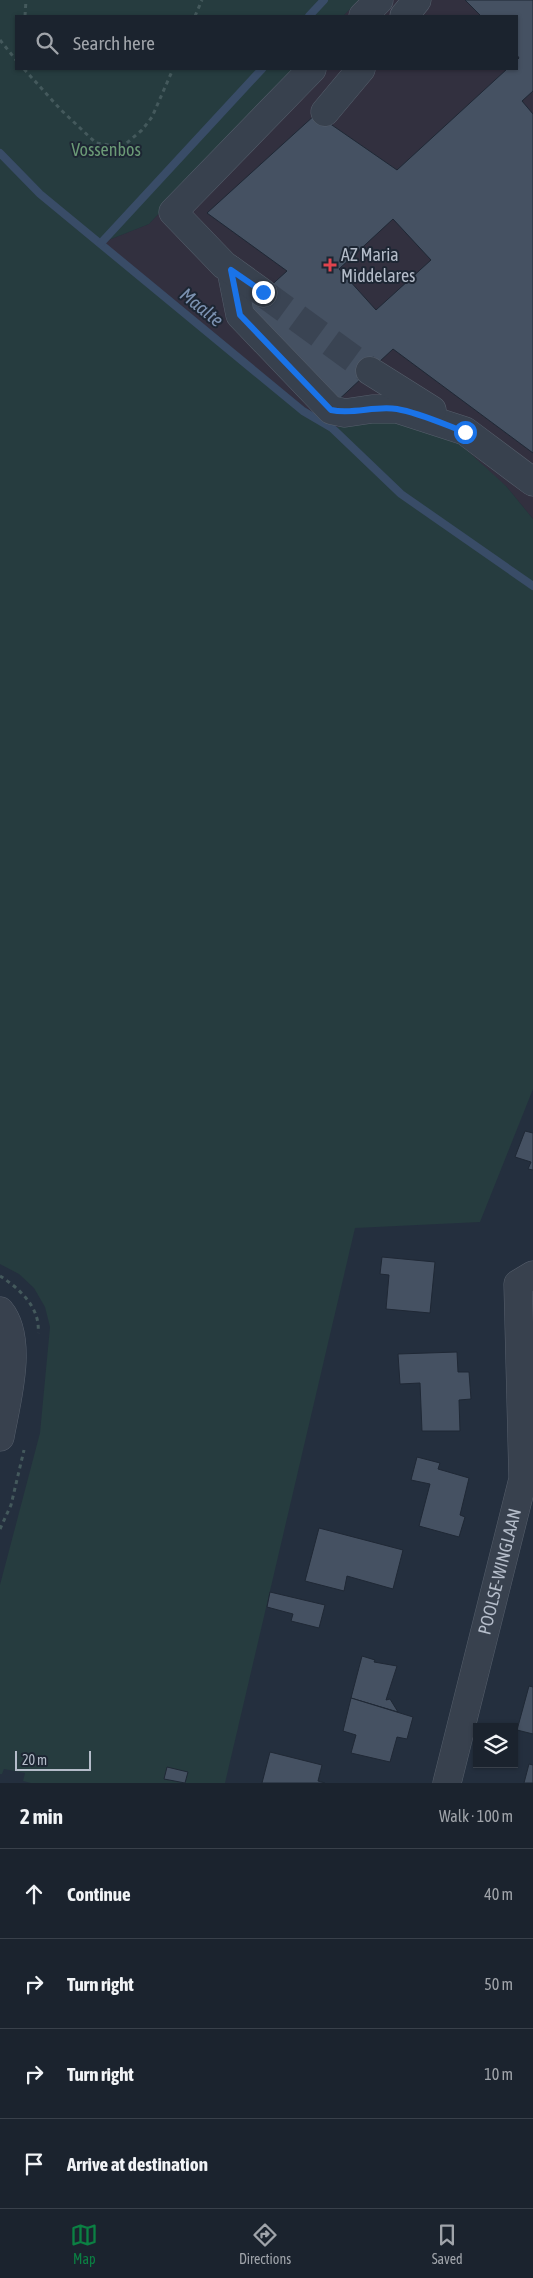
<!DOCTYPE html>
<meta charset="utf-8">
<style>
body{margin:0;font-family:"Asap Condensed",sans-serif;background:#282f3a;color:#f1f3f6}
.controls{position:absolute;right:15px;bottom:15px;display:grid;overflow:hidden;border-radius:0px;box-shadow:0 1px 4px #0004}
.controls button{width:45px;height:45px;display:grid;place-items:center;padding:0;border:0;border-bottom:1px solid #39404a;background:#1b232e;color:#f1f3f6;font:25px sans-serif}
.scale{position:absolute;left:15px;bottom:12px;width:76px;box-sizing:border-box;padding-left:5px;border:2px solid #b4bcc9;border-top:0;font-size:14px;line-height:18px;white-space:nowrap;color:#b4bcc9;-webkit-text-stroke:4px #1d2633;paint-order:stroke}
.stop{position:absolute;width:15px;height:15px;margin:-11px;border:4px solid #1a73e8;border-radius:50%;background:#fff}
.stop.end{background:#1a73e8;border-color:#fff;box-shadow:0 1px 5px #0008}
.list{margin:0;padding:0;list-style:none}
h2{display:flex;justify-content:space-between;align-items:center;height:65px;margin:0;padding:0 20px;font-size:21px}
h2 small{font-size:16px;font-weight:400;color:#a0a4aa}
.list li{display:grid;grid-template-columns:32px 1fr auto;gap:15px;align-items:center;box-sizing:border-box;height:90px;padding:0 20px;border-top:1px solid #39404a}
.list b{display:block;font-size:19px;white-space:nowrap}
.list em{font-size:16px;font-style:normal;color:#a0a4aa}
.icon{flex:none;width:28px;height:28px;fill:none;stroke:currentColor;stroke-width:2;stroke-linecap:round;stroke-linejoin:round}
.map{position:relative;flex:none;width:533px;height:1783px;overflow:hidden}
.search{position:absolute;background:#1b232e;box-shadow:0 1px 4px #0004;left:15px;right:15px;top:15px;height:55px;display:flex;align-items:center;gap:12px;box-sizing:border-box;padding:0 18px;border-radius:0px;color:#a0a4aa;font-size:19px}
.sheet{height:425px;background:#1b232e}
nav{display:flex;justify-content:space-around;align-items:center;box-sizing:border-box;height:70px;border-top:1px solid #39404a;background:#1b232e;font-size:14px;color:#a0a4aa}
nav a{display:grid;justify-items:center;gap:2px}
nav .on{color:#0b8043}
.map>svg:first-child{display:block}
.medical{fill:#32303f}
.green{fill:#263c3f}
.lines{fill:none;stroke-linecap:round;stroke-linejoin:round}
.stream{stroke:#394c67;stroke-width:8}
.building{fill:#455162;stroke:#1f2835;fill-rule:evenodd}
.minor-tunnel{stroke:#3a4453;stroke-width:28;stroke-dasharray:28 14;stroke-linecap:butt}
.minor-casing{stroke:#565f6c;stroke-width:29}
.path{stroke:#44595c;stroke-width:3;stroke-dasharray:4 4;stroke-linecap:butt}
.minor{stroke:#38414e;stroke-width:28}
.route{stroke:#1a73e8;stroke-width:6}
.health-dot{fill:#e0444e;stroke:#1d2633;stroke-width:2}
.labels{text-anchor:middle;stroke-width:4;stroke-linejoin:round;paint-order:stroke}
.park-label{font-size:18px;fill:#6b9a76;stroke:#1d2633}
.poi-label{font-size:18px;fill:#b4bcc9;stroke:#1d2633;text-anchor:start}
.street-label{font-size:18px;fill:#b4bcc9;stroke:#1d2633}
.water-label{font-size:19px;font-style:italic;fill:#7c92b1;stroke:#1d2633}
</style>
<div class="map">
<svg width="533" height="1783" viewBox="0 0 533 1783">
<rect width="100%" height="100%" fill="#242f3e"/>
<path class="medical" d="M 359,0 L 533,0 L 533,519 L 506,486 L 376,420 L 332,428 L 303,411 L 101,243 L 149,224 L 294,69 L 517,69 L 517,16 L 343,16 Z"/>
<path class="green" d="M 0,0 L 359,0 L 343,16 L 16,16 L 16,69 L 294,69 L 149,224 L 101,243 L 303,411 L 332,428 L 376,420 L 399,421 L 460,444 L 506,486 L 533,519 L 533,1089 L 480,1222 L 355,1228 L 225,1783 L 31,1783 L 23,1781 L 25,1773 L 4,1769 L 2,1774 L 0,1774 L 0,1585 L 40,1433 L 50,1327 L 45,1307 L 34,1288 L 19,1274 L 0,1264 Z"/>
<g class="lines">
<g class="stream">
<path d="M 309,16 L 324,0"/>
<path d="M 0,153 L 40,194 L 303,411 L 332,428 L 401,494 L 533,586"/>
<path d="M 101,243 L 262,69"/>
</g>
</g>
<g class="building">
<path d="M 465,0 L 533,0 L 533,91 L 522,101 L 533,114 L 533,453 L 393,349 L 333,405 L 245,309 L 287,271 L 207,213 L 316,114 L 397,170 L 507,69 L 517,69 L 517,60 L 519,58 L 517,55 L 517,16 L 481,16 ZM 393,219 L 431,260 L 376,310 L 339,269 Z"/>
<path d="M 525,1131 L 533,1133 L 533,1170 L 528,1169 L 531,1162 L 515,1157 Z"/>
<path d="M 382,1257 L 435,1262 L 430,1313 L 386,1309 L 389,1275 L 380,1274 Z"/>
<path d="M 457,1352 L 458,1372 L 469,1372 L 471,1399 L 459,1400 L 460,1431 L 422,1431 L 420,1383 L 400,1384 L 398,1354 Z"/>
<path d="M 417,1457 L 440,1463 L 438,1469 L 469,1478 L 460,1515 L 465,1517 L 459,1537 L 419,1526 L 430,1484 L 411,1480 Z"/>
<path d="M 319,1528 L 403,1550 L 393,1589 L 347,1576 L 344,1591 L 305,1581 Z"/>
<path d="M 270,1592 L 325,1605 L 319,1628 L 291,1621 L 293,1614 L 267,1607 Z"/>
<path d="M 362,1656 L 375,1660 L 374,1662 L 397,1666 L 386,1700 L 390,1699 L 398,1712 L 351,1698 Z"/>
<path d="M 529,1686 L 533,1687 L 533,1734 L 517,1730 Z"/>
<path d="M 351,1698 L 413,1717 L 407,1739 L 397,1737 L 390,1762 L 351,1753 L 356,1735 L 343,1731 Z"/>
<path d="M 270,1752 L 322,1765 L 318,1781 L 325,1783 L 262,1783 Z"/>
<path d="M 529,1764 L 533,1765 L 533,1783 L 524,1783 Z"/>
<path d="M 167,1767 L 188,1772 L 185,1783 L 164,1779 Z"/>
</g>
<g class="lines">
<path class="minor-tunnel" d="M 263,293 L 370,371"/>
<g class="minor-casing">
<g id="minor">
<path d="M 363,16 L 379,0"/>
<path d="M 404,16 L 417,0"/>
<path d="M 325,112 L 361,69"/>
<path d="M 231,270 L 240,315 L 331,410 L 345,413 L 372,409 L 397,409 L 465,431 L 533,482"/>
<path d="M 263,293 L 224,265 L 173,212 L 312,69"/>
<path d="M 370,371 L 432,410"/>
<path d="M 0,1311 C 24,1340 6,1403 0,1437"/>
<path id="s1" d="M 447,1783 L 523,1479 L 518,1284 L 533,1275"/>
</g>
</g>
<g class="path">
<path d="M 25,16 L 26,0"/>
<path d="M 195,16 L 202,0"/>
<path d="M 0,40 L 16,60"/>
<path d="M 24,69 L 61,110 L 96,143 L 122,147 L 142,130 L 152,117 L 173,69"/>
<path d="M 0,1276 C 19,1288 41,1308 38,1333"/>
<path d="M 0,1529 L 11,1505 L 24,1450"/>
</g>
<use href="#minor" class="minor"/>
</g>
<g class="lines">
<path class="route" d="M 263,292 L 231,270 L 240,315 L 331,410 C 354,415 375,405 397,409 C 420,413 443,424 465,432"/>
</g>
<path class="health-dot" d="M327.5 257.5h5v5h5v5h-5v5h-5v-5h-5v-5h5z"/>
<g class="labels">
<g class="park-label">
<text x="106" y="156">Vossenbos</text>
</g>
<g class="poi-label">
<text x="341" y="261">AZ Maria<tspan x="341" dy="21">Middelares</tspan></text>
</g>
<g class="street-label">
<text dy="6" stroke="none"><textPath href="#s1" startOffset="218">POOLSE-WINGLAAN</textPath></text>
</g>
<g class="water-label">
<text transform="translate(202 307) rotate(39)" y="7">Maalte</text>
</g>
</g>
</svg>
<div class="controls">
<button><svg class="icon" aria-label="layers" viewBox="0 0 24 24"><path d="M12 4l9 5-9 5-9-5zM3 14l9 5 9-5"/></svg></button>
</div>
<div class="scale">20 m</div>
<div class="stop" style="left:465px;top:432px"></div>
<div class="stop end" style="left:263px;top:292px"></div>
<div class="search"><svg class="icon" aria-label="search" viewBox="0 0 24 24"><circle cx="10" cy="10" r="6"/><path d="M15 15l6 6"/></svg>Search here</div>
</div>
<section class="sheet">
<h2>2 min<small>Walk · 100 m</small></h2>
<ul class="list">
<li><svg class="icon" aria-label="ahead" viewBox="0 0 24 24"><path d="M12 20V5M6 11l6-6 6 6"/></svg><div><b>Continue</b></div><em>40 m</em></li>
<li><svg class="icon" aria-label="right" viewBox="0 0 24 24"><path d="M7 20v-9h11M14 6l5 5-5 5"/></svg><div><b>Turn right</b></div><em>50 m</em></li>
<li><svg class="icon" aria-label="right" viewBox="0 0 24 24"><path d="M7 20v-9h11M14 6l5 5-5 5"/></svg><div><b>Turn right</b></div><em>10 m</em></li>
<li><svg class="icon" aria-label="arrive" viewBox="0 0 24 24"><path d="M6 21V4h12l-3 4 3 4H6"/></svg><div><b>Arrive at destination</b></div></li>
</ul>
</section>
<nav>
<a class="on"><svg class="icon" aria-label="map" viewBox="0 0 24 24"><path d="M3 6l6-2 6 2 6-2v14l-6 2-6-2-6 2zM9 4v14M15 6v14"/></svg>Map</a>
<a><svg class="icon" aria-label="directions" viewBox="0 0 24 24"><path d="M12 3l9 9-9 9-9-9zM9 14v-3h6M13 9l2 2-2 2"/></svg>Directions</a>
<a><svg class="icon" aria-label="saved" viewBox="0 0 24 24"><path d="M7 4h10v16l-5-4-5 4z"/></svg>Saved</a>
</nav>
